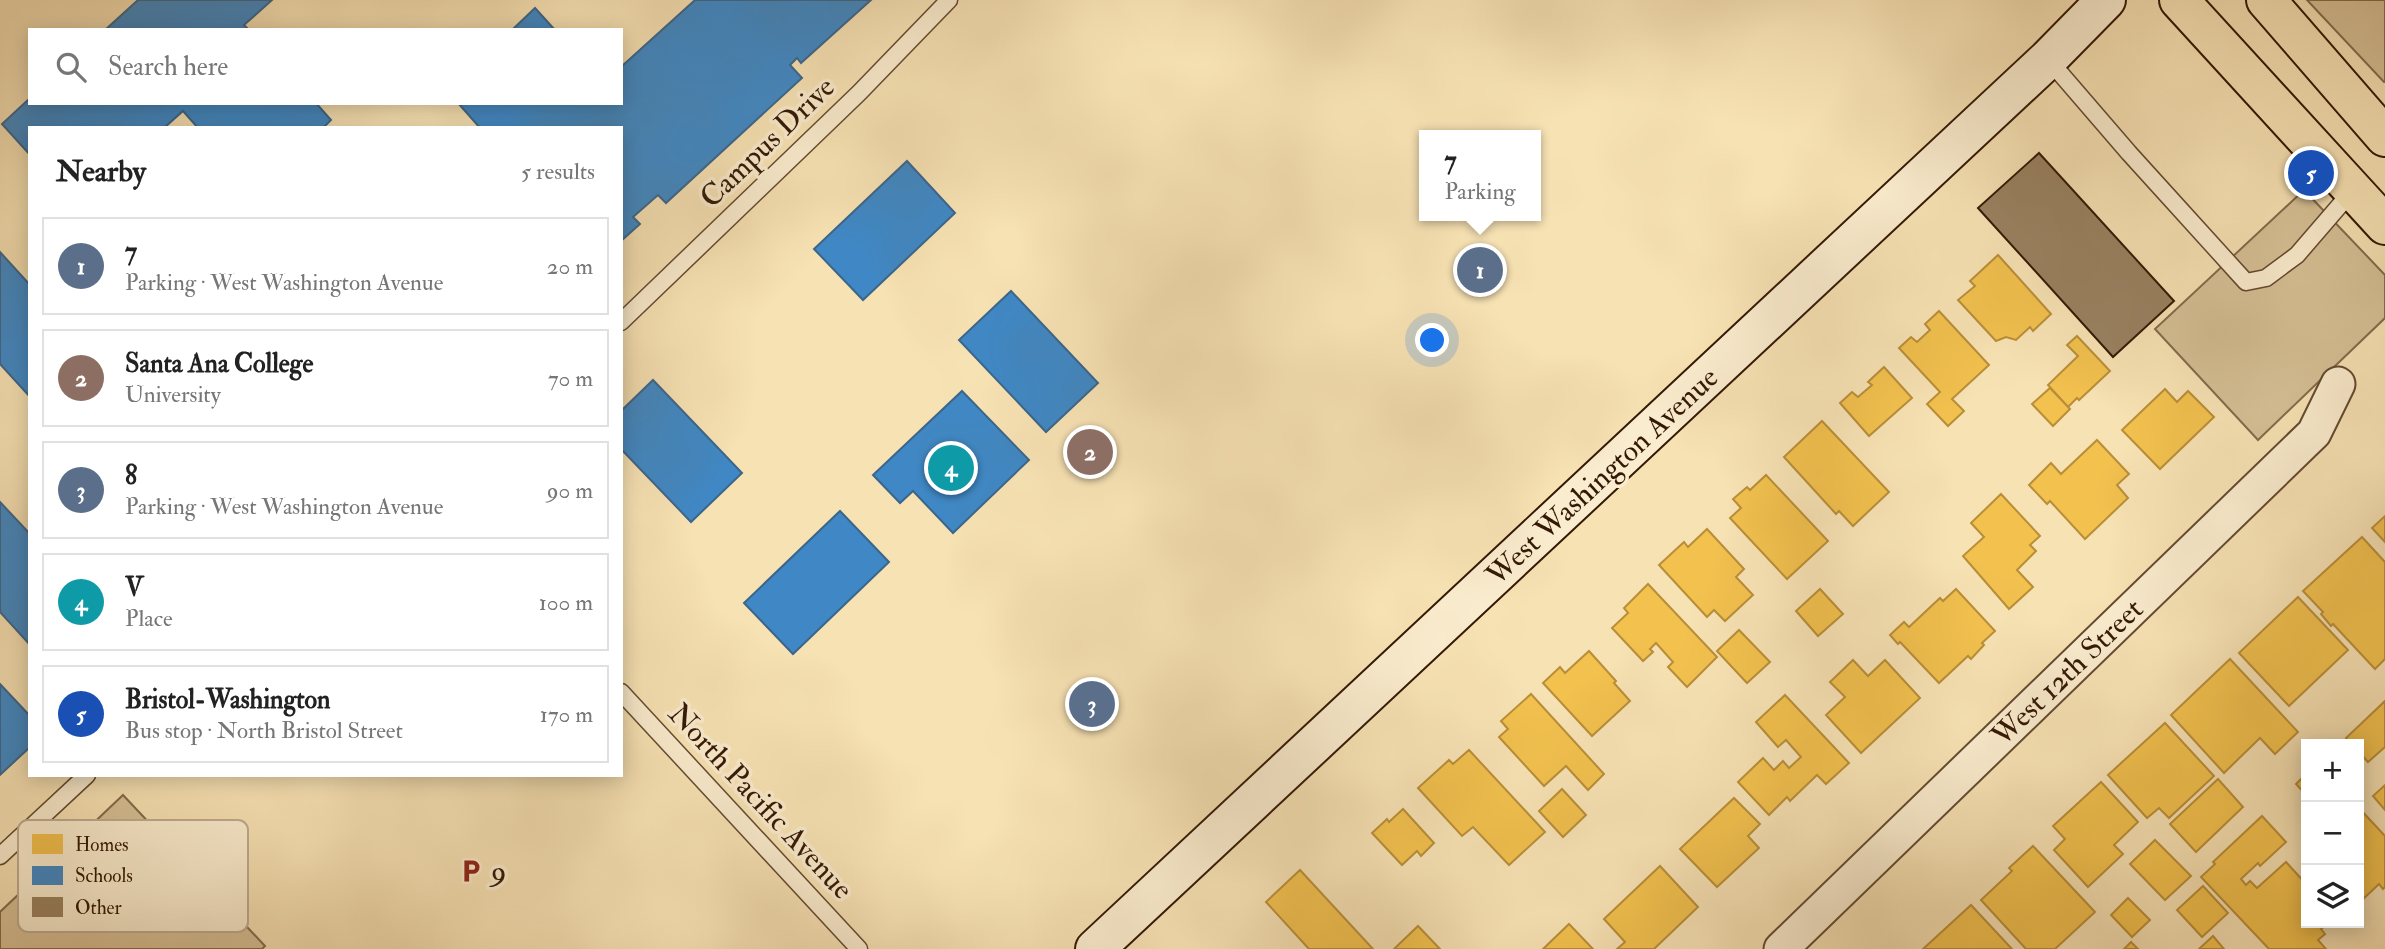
<!DOCTYPE html>
<meta charset="utf-8">
<style>
body{margin:0;font-family:"IM FELL Double Pica",serif;background:#f2f2f2;color:#222}
.controls{position:absolute;right:21px;bottom:21px;display:grid;overflow:hidden;border-radius:0px;box-shadow:0 4px 18px #0003}
.controls button{width:63px;height:63px;display:grid;place-items:center;padding:0;border:0;border-bottom:2px solid #e0e0e0;background:#fff;color:#222;font:35px sans-serif}
.you{position:absolute;left:1433px;top:341px;width:24px;height:24px;margin:-18px;border:5px solid #fff;border-radius:50%;background:#1a73e8;box-shadow:0 0 0 10px #1a73e833}
.badge{display:grid;place-items:center;width:46px;height:46px;border-radius:50%;background:#8f2418;color:#fff;font-size:23px;font-weight:700}
.pin{position:absolute;translate:-50% -50%;border:4px solid #fff;box-shadow:0 2px 7px #0006}
.popup{position:absolute;left:1419px;top:130px;width:122px;height:91px;box-sizing:border-box;display:grid;place-content:center;border-radius:0px;background:#fff;filter:drop-shadow(0 2px 5px #0005);font-size:23px;white-space:nowrap;color:#767676}
.popup b{font-size:26px;color:#222}
.popup::after{content:'';position:absolute;left:50%;top:100%;margin-left:-14px;border:14px solid transparent;border-top-color:#fff}
.list{margin:0;padding:0;list-style:none}
h2{display:flex;justify-content:space-between;align-items:center;height:91px;margin:0;padding:0 28px;font-size:30px}
h2 small{font-size:23px;font-weight:400;color:#767676}
.list li{display:grid;grid-template-columns:46px 1fr auto;gap:21px;align-items:center;box-sizing:border-box;height:98px;margin:0 14px 14px;padding:0 14px;border:2px solid #e0e0e0;border-radius:0px}
.list b{display:block;font-size:26px;white-space:nowrap}
.list p{margin:0;font-size:23px;white-space:nowrap;color:#767676}
.list em{font-size:23px;font-style:normal;color:#767676}
.icon{flex:none;width:38px;height:38px;fill:none;stroke:currentColor;stroke-width:2;stroke-linecap:round;stroke-linejoin:round}
.map{position:relative;flex:none;width:2385px;height:949px;overflow:hidden}
.search{position:absolute;background:#fff;box-shadow:0 4px 18px #0003;left:28px;top:28px;width:595px;height:77px;display:flex;align-items:center;gap:18px;box-sizing:border-box;padding:0 24px;border-radius:0px;color:#767676;font-size:26px}
.panel{position:absolute;background:#fff;box-shadow:0 4px 18px #0003;left:28px;top:126px;width:595px;height:651px;border-radius:0px}
.map>svg:first-child{display:block}
.green{fill:#d6c096;stroke:#846c4d;stroke-width:2}
.homes{fill:#f2c14e;stroke:#b98e38;stroke-width:2}
.schools{fill:#3f88c5;stroke:#3b668b;stroke-width:2}
.building{fill:#998160;stroke:#331804;stroke-width:2}
.lines{fill:none;stroke-linecap:round;stroke-linejoin:round}
.lane-casing{stroke:#644a30;stroke-width:19}
.street-casing{stroke:#644a30;stroke-width:37}
.secondary-casing{stroke:#331804;stroke-width:42}
.primary-casing{stroke:#331804;stroke-width:42}
.lane{stroke:#faecce;stroke-width:16}
.street{stroke:#faecce;stroke-width:33}
.secondary{stroke:#faecce;stroke-width:38}
.primary{stroke:#f7e2b4;stroke-width:38}
.labels{text-anchor:middle;stroke-width:7;stroke-linejoin:round;paint-order:stroke}
.street-label{font-size:30px;fill:#331804;stroke:#faecce}
.poi-label{font-size:30px;fill:#331804;stroke:#faecce;text-anchor:start}
.key{fill:#faecce;stroke:#beac91;stroke-width:2}
.key-label{font-size:19px;fill:#331804}
</style>
<div class="map">
<svg width="2385" height="949" viewBox="0 0 2385 949">
<rect width="100%" height="100%" fill="#f7e2b4"/>
<filter id="stains"><feTurbulence type="fractalNoise" baseFrequency=".00286" numOctaves="4"/><feColorMatrix values="0 0 0 0 .2 0 0 0 0 .09 0 0 0 0 .02 0 0 0 .5 -.17"/></filter>
<radialGradient id="worn" r=".72"><stop offset=".6" stop-color="#630" stop-opacity="0"/><stop offset="1" stop-color="#630" stop-opacity=".3"/></radialGradient>
<g class="green">
<path d="M 2307,0 L 2385,0 L 2385,82 L 2384,82 Z"/>
<path d="M 2304,190 L 2385,275 L 2385,318 L 2258,440 L 2155,329 Z"/>
<path d="M 123,795 L 265,946 L 262,949 L 0,949 L 0,912 Z"/>
</g>
<g class="homes">
<path d="M 1998,255 L 2051,314 L 2033,331 L 2030,327 L 2016,340 L 2006,337 L 1996,341 L 1958,300 L 1975,286 L 1970,281 Z"/>
<path d="M 1939,311 L 1989,365 L 1952,399 L 1964,411 L 1948,426 L 1927,404 L 1940,392 L 1899,348 L 1911,337 L 1917,342 L 1930,330 L 1925,324 Z"/>
<path d="M 2077,336 L 2110,371 L 2079,400 L 2077,398 L 2068,407 L 2048,385 L 2078,356 L 2067,345 Z"/>
<path d="M 1884,367 L 1912,398 L 1869,436 L 1840,403 L 1852,392 L 1858,397 L 1872,385 L 1868,382 Z"/>
<path d="M 2050,388 L 2070,409 L 2053,426 L 2032,404 Z"/>
<path d="M 2165,389 L 2177,402 L 2188,391 L 2214,417 L 2160,469 L 2122,430 Z"/>
<path d="M 1822,421 L 1889,492 L 1853,526 L 1839,511 L 1836,514 L 1784,457 Z"/>
<path d="M 2097,440 L 2129,474 L 2117,485 L 2128,498 L 2085,539 L 2050,501 L 2047,504 L 2029,485 L 2051,463 L 2061,474 Z"/>
<path d="M 1766,475 L 1828,541 L 1787,579 L 1730,518 L 1741,508 L 1733,499 L 1747,487 L 1750,490 Z"/>
<path d="M 2001,494 L 2040,536 L 2030,545 L 2036,551 L 2017,570 L 2033,587 L 2009,609 L 1963,556 L 1984,537 L 1971,523 Z"/>
<path d="M 2385,516 L 2385,542 L 2372,528 Z"/>
<path d="M 1707,529 L 1744,569 L 1736,577 L 1753,595 L 1725,621 L 1714,610 L 1707,617 L 1659,565 L 1684,542 L 1688,547 Z"/>
<path d="M 2362,537 L 2385,562 L 2385,659 L 2375,669 L 2333,624 L 2331,626 L 2321,614 L 2323,612 L 2303,591 Z"/>
<path d="M 1648,584 L 1717,657 L 1687,687 L 1668,667 L 1673,662 L 1656,643 L 1650,649 L 1653,652 L 1643,661 L 1612,628 L 1628,613 L 1624,608 Z"/>
<path d="M 1820,589 L 1843,614 L 1818,636 L 1796,611 Z"/>
<path d="M 1956,589 L 1995,631 L 1982,643 L 1984,645 L 1971,659 L 1968,656 L 1939,683 L 1900,642 L 1898,644 L 1890,635 L 1904,622 L 1909,627 L 1940,598 L 1943,601 Z"/>
<path d="M 2298,597 L 2348,650 L 2289,706 L 2239,653 Z"/>
<path d="M 1739,630 L 1770,662 L 1747,683 L 1717,651 Z"/>
<path d="M 1589,651 L 1616,681 L 1614,683 L 1630,701 L 1592,736 L 1543,683 L 1560,667 L 1565,673 Z"/>
<path d="M 2230,659 L 2298,732 L 2275,754 L 2260,738 L 2224,773 L 2171,715 Z"/>
<path d="M 1853,660 L 1868,676 L 1885,660 L 1920,698 L 1861,753 L 1826,715 L 1845,697 L 1830,682 Z"/>
<path d="M 1531,694 L 1604,774 L 1588,790 L 1566,766 L 1544,786 L 1499,737 L 1508,729 L 1501,721 Z"/>
<path d="M 1785,695 L 1849,763 L 1826,784 L 1817,775 L 1790,801 L 1787,797 L 1769,815 L 1738,782 L 1763,758 L 1774,770 L 1783,761 L 1789,768 L 1801,757 L 1786,740 L 1778,747 L 1756,722 Z"/>
<path d="M 2385,701 L 2385,747 L 2368,762 L 2359,752 L 2359,744 L 2351,744 L 2346,738 Z"/>
<path d="M 2165,723 L 2214,776 L 2169,818 L 2159,808 L 2147,818 L 2108,775 Z"/>
<path d="M 1469,750 L 1545,832 L 1509,865 L 1473,827 L 1462,836 L 1418,788 L 1449,760 L 1453,764 Z"/>
<path d="M 2306,774 L 2306,795 L 2296,784 Z"/>
<path d="M 2218,779 L 2243,807 L 2196,852 L 2170,824 Z"/>
<path d="M 2101,782 L 2138,822 L 2114,845 L 2123,854 L 2088,887 L 2054,850 L 2065,839 L 2053,826 Z"/>
<path d="M 2385,785 L 2385,810 L 2373,796 Z"/>
<path d="M 1562,789 L 1586,815 L 1563,837 L 1539,811 Z"/>
<path d="M 1734,798 L 1760,824 L 1748,836 L 1759,848 L 1717,887 L 1680,849 Z"/>
<path d="M 2359,808 L 2385,836 L 2385,887 L 2383,889 L 2379,884 L 2359,903 Z"/>
<path d="M 1403,809 L 1434,843 L 1421,856 L 1417,851 L 1402,865 L 1372,833 L 1387,819 L 1389,822 Z"/>
<path d="M 2262,816 L 2286,842 L 2260,866 L 2258,863 L 2241,879 L 2246,885 L 2250,881 L 2257,888 L 2286,862 L 2306,884 L 2306,923 L 2328,923 L 2321,929 L 2325,934 L 2318,940 L 2326,949 L 2269,949 L 2201,877 L 2215,864 L 2213,862 Z"/>
<path d="M 2155,840 L 2191,876 L 2165,900 L 2130,864 Z"/>
<path d="M 2033,846 L 2095,912 L 2055,949 L 2026,949 L 1981,900 L 2012,871 L 2009,868 Z"/>
<path d="M 1660,866 L 1698,907 L 1654,949 L 1617,949 L 1625,942 L 1604,919 Z"/>
<path d="M 1300,870 L 1373,949 L 1309,949 L 1266,902 Z"/>
<path d="M 2203,886 L 2228,913 L 2202,937 L 2177,910 Z"/>
<path d="M 2128,898 L 2150,920 L 2132,937 L 2111,915 Z"/>
<path d="M 1971,905 L 2012,949 L 1923,949 Z"/>
<path d="M 1569,924 L 1593,949 L 1543,949 Z"/>
<path d="M 1418,926 L 1440,949 L 1394,949 Z"/>
<path d="M 2213,936 L 2224,949 L 2199,949 Z"/>
<path d="M 2131,942 L 2138,949 L 2124,949 Z"/>
</g>
<g class="schools">
<path d="M 138,0 L 272,0 L 244,25 L 249,30 L 105,30 Z"/>
<path d="M 695,0 L 871,0 L 801,63 L 797,58 L 790,65 L 802,78 L 666,203 L 658,195 L 633,217 L 640,224 L 621,241 L 621,128 L 480,128 L 458,103 L 621,103 L 621,67 Z"/>
<path d="M 535,8 L 555,30 L 512,30 Z"/>
<path d="M 30,98 L 30,103 L 316,103 L 331,120 L 323,128 L 198,128 L 183,111 L 164,128 L 30,128 L 30,155 L 2,124 Z"/>
<path d="M 907,161 L 955,213 L 863,300 L 814,249 Z"/>
<path d="M 0,252 L 30,285 L 30,397 L 0,364 Z"/>
<path d="M 1011,291 L 1098,383 L 1046,432 L 959,340 Z"/>
<path d="M 653,380 L 742,473 L 691,522 L 621,449 L 621,411 Z"/>
<path d="M 962,391 L 1029,460 L 953,533 L 913,491 L 900,503 L 873,475 Z"/>
<path d="M 0,502 L 30,534 L 30,645 L 0,612 Z"/>
<path d="M 840,511 L 889,562 L 793,654 L 744,603 Z"/>
<path d="M 0,684 L 30,716 L 30,747 L 0,775 Z"/>
</g>
<path class="building" d="M 2039,153 L 2174,301 L 2113,357 L 1978,208 Z"/>
<g class="lines">
<g class="lane-casing">
<g id="lane">
<path d="M 2048,59 L 2129,153 L 2246,282 L 2266,278 L 2297,255 L 2353,190"/>
<path d="M 621,322 L 859,93 L 949,0"/>
<path d="M 621,692 L 859,949"/>
<path d="M 0,856 L 87,775"/>
</g>
</g>
<g class="street-casing">
<path id="street" d="M 1781,949 L 2314,433 L 2338,384"/>
</g>
<g class="secondary-casing">
<path id="secondary" d="M 1095,949 L 2048,59 L 2106,0"/>
</g>
<g class="primary-casing">
<g id="primary">
<path d="M 2179,0 L 2385,225"/>
<path d="M 2266,0 L 2385,137"/>
</g>
</g>
<use href="#lane" class="lane"/>
<use href="#street" class="street"/>
<use href="#secondary" class="secondary"/>
<use href="#primary" class="primary"/>
</g>
<defs>
<g id="parking-bare" transform="scale(1.89)"><path d="M-3.5-5.5H1a3.5 3.5 0 0 1 0 7H-1V5.5H-3.5ZM-1-3.4V-.6H.8a1.4 1.4 0 0 0 0-2.8Z" fill="#8f2418" stroke="#faecce" stroke-width="2.5" paint-order="stroke"/></g>
</defs>
<g fill-rule="evenodd">
<use href="#parking-bare" x="471" y="871"/>
</g>
<g class="labels">
<g class="street-label">
<text transform="translate(767 142) rotate(-44)" y="10">Campus Drive</text>
<text transform="translate(1602 476) rotate(-43)" y="10">West Washington Avenue</text>
<text transform="translate(2067 672) rotate(-44)" y="10">West 12th Street</text>
<text transform="translate(761 801) rotate(47)" y="10">North Pacific Avenue</text>
</g>
<g class="poi-label">
<text x="491" y="881">9</text>
</g>
</g>
<rect x="18" y="820" width="230" height="112" rx="10" class="key"/>
<rect x="32" y="834" width="31" height="20" fill="#f2c14e"/>
<rect x="32" y="866" width="31" height="19" fill="#3f88c5"/>
<rect x="32" y="897" width="31" height="20" fill="#998160"/>
<g class="key-label">
<text x="75" y="851">Homes</text>
<text x="75" y="882">Schools</text>
<text x="75" y="914">Other</text>
</g>
<rect width="100%" height="100%" filter="url(#stains)"/>
<rect width="100%" height="100%" fill="url(#worn)"/>
</svg>
<div class="controls">
<button>+</button>
<button>−</button>
<button><svg class="icon" aria-label="layers" viewBox="0 0 24 24"><path d="M12 4l9 5-9 5-9-5zM3 14l9 5 9-5"/></svg></button>
</div>
<div class="you"></div>
<div class="pin badge" style="left:1480px;top:270px;background:#5c6f8a">1</div>
<div class="popup"><b>7</b>Parking</div>
<div class="pin badge" style="left:1090px;top:452px;background:#8d6e63">2</div>
<div class="pin badge" style="left:1092px;top:704px;background:#5c6f8a">3</div>
<div class="pin badge" style="left:951px;top:468px;background:#0f9aa8">4</div>
<div class="pin badge" style="left:2311px;top:173px;background:#1a4fb4">5</div>
<div class="search"><svg class="icon" aria-label="search" viewBox="0 0 24 24"><circle cx="10" cy="10" r="6"/><path d="M15 15l6 6"/></svg>Search here</div>
<section class="panel">
<h2>Nearby<small>5 results</small></h2>
<ul class="list">
<li><span class="badge" style="background:#5c6f8a">1</span><div><b>7</b><p>Parking · West Washington Avenue</p></div><em>20 m</em></li>
<li><span class="badge" style="background:#8d6e63">2</span><div><b>Santa Ana College</b><p>University</p></div><em>70 m</em></li>
<li><span class="badge" style="background:#5c6f8a">3</span><div><b>8</b><p>Parking · West Washington Avenue</p></div><em>90 m</em></li>
<li><span class="badge" style="background:#0f9aa8">4</span><div><b>V</b><p>Place</p></div><em>100 m</em></li>
<li><span class="badge" style="background:#1a4fb4">5</span><div><b>Bristol-Washington</b><p>Bus stop · North Bristol Street</p></div><em>170 m</em></li>
</ul>
</section>
</div>
